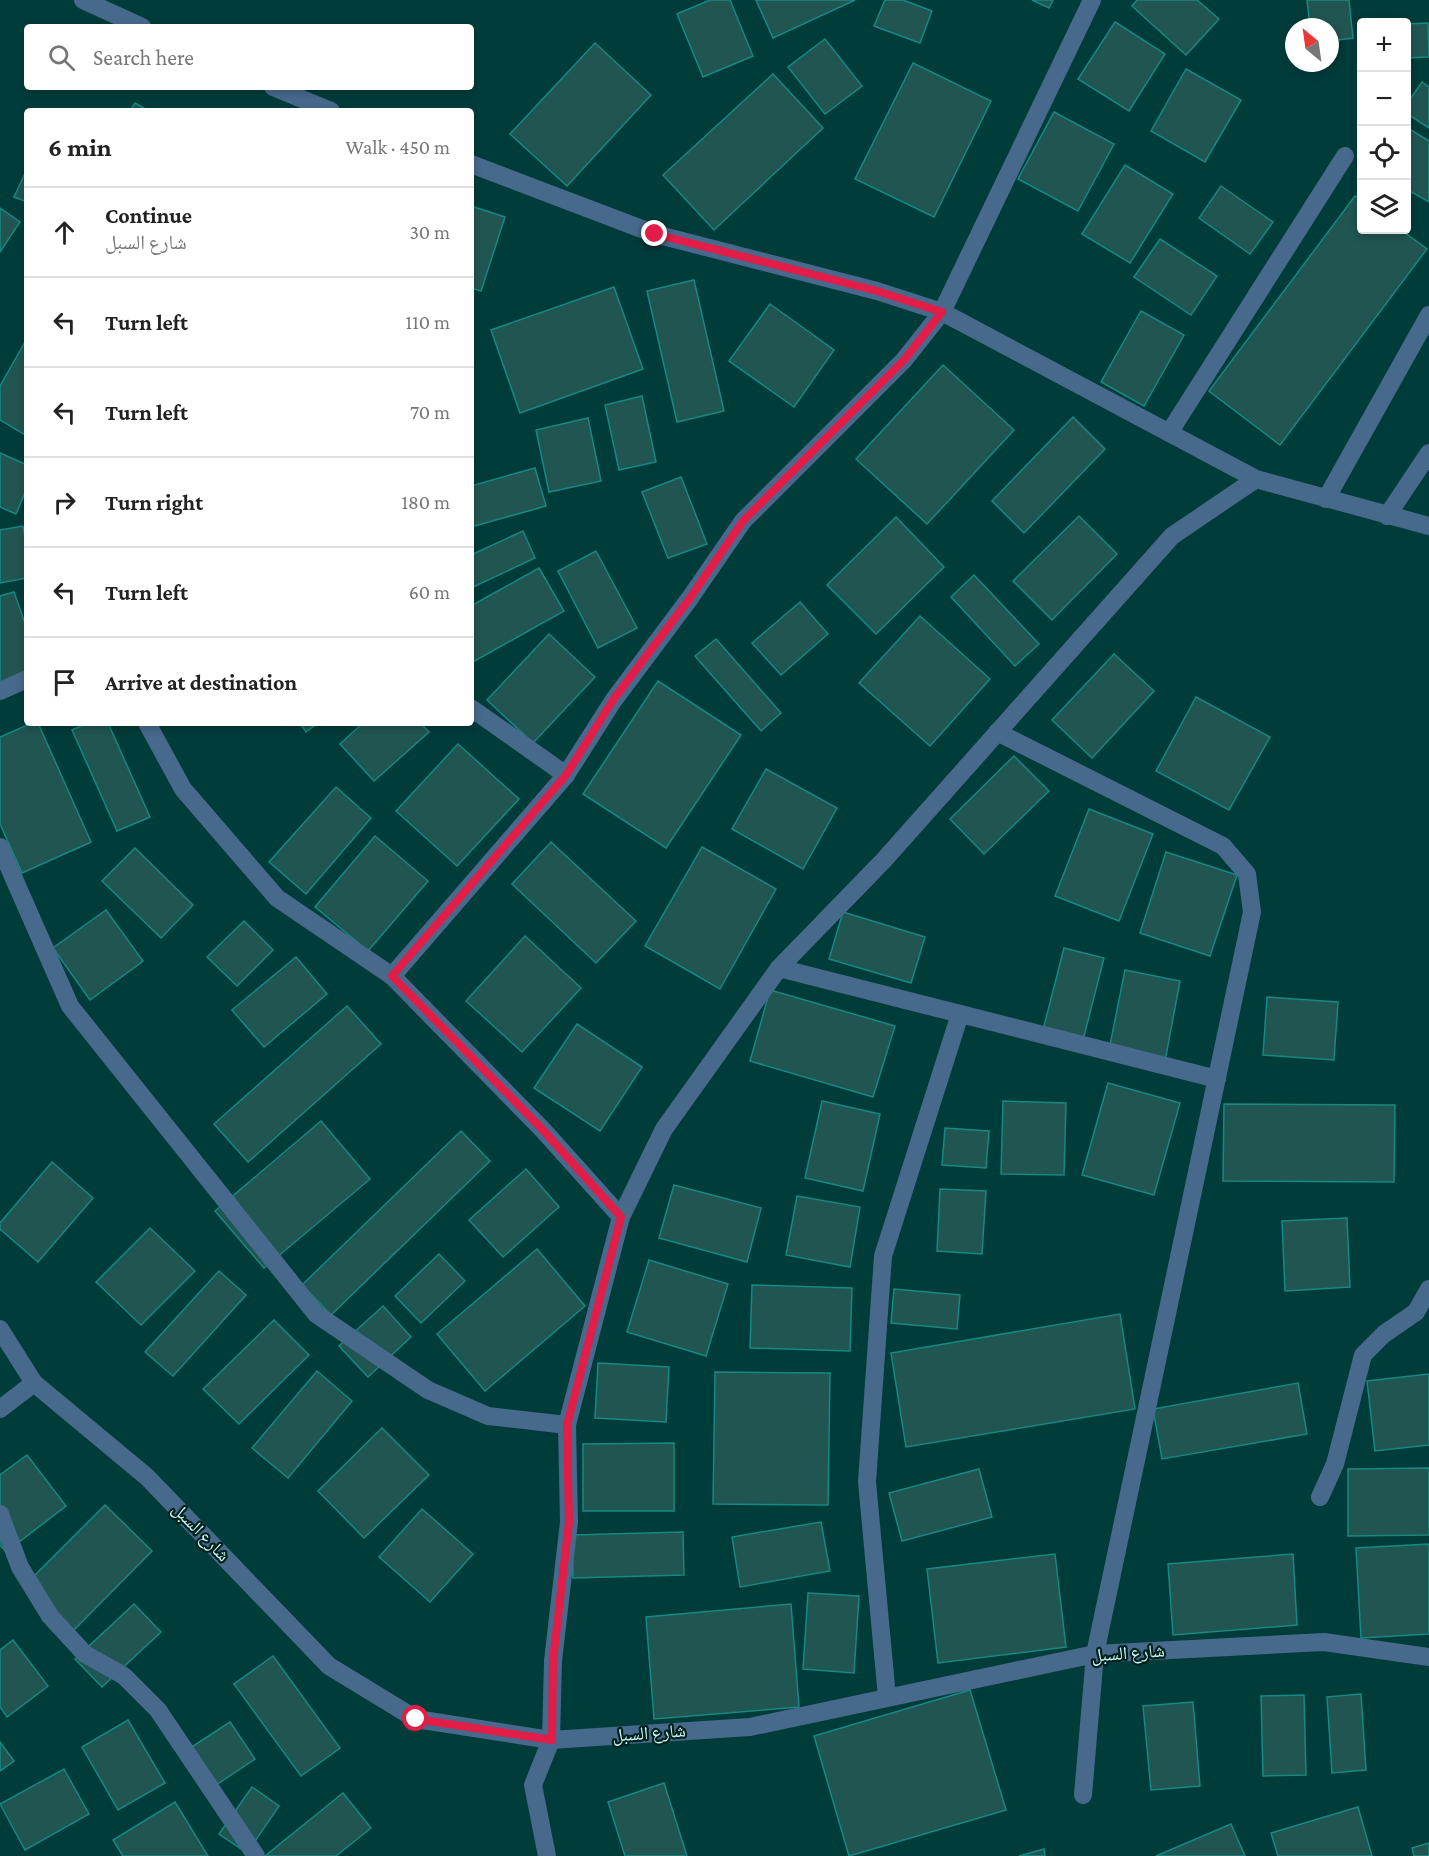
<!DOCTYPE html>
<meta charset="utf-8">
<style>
body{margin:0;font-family:"Crimson Pro","Noto Naskh Arabic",serif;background:#f2f2f2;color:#222}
.controls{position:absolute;right:18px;top:18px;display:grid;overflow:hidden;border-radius:6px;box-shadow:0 3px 9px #0003}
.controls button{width:54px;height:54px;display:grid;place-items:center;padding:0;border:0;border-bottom:2px solid #e0e0e0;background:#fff;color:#222;font:30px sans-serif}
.compass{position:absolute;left:1285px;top:18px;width:54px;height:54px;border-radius:50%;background:#fff;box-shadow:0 3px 9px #0003;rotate:331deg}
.stop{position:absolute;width:18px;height:18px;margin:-14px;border:4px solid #e11d48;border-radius:50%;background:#fff}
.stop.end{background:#e11d48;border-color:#fff;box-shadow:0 2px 6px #0008}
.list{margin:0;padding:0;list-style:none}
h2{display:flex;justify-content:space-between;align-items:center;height:78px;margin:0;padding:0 24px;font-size:26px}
h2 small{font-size:20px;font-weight:400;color:#767676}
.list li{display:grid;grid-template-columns:39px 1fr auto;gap:18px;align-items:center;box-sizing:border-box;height:90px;padding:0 24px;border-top:2px solid #e0e0e0}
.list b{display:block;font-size:22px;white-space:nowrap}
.list p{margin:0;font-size:20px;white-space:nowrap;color:#767676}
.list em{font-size:20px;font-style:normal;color:#767676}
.icon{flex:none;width:33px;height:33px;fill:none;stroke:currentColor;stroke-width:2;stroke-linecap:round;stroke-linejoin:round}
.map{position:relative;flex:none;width:1429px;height:1856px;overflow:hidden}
.search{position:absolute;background:#fff;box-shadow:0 3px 9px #0003;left:24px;top:24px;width:450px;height:66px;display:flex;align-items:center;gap:15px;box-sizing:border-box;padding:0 21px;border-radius:6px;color:#767676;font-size:22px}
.panel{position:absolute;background:#fff;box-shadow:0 3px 9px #0003;left:24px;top:108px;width:450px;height:618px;border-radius:6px}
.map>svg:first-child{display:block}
.building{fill:#205552;stroke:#158983;stroke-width:1.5}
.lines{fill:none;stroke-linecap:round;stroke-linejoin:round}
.minor{stroke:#47698c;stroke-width:18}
.route{stroke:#e11d48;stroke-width:8}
.labels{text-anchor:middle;stroke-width:4.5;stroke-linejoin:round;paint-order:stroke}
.street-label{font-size:18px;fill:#ccfaf6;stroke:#01211f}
</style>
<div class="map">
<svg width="1429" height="1856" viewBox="0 0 1429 1856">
<rect width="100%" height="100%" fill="#003c3a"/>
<g class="building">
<path d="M 710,0 L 730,0 L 753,56 L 703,77 L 677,14 Z"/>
<path d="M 756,0 L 855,0 L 773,38 Z"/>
<path d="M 885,0 L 903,0 L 932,11 L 920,43 L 874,26 Z"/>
<path d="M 1032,0 L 1053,0 L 1049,8 Z"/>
<path d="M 1137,0 L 1197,0 L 1219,19 L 1186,55 L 1132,6 Z"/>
<path d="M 1307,0 L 1349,0 L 1353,38 L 1330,41 L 1330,27 L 1310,27 Z"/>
<path d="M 1115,22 L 1165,54 L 1129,111 L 1078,79 Z"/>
<path d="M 1428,23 L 1429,57 L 1406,58 L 1406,24 Z"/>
<path d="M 825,39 L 862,86 L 825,114 L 788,67 Z"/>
<path d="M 595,43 L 651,95 L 567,186 L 510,134 Z"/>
<path d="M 913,63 L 991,101 L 934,217 L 855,179 Z"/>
<path d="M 1186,69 L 1241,100 L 1205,162 L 1151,131 Z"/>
<path d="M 773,74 L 823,128 L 714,230 L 663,175 Z"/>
<path d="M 1422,82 L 1429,87 L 1429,128 L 1406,113 L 1406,105 Z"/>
<path d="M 135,103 L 149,111 L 130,111 Z"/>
<path d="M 1054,112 L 1114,144 L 1078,211 L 1018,179 Z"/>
<path d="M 1406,127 L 1429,141 L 1429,202 L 1406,189 Z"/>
<path d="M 1125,165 L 1173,194 L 1130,263 L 1082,234 Z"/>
<path d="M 27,169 L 27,202 L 14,197 Z"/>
<path d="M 1221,186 L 1273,222 L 1250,254 L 1199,218 Z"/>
<path d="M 1355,196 L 1362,200 L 1362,230 L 1401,230 L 1427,249 L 1280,445 L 1209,391 Z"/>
<path d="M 471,206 L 505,217 L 481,291 L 471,288 Z"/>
<path d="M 0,208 L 20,222 L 0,252 Z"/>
<path d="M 1160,239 L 1217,276 L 1191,315 L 1134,277 Z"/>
<path d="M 694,280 L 724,411 L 677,422 L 647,291 Z"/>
<path d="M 614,287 L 643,369 L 520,413 L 491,330 Z"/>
<path d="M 770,304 L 834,350 L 794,407 L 729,361 Z"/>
<path d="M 1141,311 L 1184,335 L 1144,406 L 1101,382 Z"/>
<path d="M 25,342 L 27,343 L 27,436 L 0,420 L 0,386 Z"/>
<path d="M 943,365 L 1014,430 L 927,524 L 856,459 Z"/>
<path d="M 642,396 L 656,462 L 619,470 L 605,405 Z"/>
<path d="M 1073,417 L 1105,449 L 1024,533 L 992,501 Z"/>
<path d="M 588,418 L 601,481 L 549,492 L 536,430 Z"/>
<path d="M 0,453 L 27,465 L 27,488 L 16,514 L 0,507 Z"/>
<path d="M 535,468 L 546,506 L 471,527 L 471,486 Z"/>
<path d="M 681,477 L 707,544 L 668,558 L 642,492 Z"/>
<path d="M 1079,516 L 1117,554 L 1052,620 L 1013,581 Z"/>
<path d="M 896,517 L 944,567 L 876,634 L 827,585 Z"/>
<path d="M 23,526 L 27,552 L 27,578 L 0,583 L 0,530 Z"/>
<path d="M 523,531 L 535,558 L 471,588 L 471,555 Z"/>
<path d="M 596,551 L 637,628 L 598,648 L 558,571 Z"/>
<path d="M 539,568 L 564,611 L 471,663 L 471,606 Z"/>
<path d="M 974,575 L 1039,644 L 1015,666 L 951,597 Z"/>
<path d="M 14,592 L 27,629 L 27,673 L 0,683 L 0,596 Z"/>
<path d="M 800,602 L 828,634 L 781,675 L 752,643 Z"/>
<path d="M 920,616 L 990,679 L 930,746 L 859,683 Z"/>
<path d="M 549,634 L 595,677 L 533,743 L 487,700 Z"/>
<path d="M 716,639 L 781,713 L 761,731 L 695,656 Z"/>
<path d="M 1114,654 L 1154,691 L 1092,758 L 1052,720 Z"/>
<path d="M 658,681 L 741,735 L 666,848 L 583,794 Z"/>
<path d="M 1196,697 L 1270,737 L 1229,810 L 1156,771 Z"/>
<path d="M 32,723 L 38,723 L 91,842 L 22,873 L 0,824 L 0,737 Z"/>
<path d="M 88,723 L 108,723 L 150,817 L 117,831 L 72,730 Z"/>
<path d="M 300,723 L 318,723 L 306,732 Z"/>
<path d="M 363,723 L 420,723 L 429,732 L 374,781 L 340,744 Z"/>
<path d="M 458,744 L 519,799 L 457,866 L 396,811 Z"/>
<path d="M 1014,756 L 1049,791 L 984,854 L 950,819 Z"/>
<path d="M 766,769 L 837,808 L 803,869 L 732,829 Z"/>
<path d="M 336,787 L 371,818 L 306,894 L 269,862 Z"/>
<path d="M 1089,809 L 1153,834 L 1119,921 L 1055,896 Z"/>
<path d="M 375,836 L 428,881 L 368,951 L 315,907 Z"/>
<path d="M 551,842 L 636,921 L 596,963 L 512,884 Z"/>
<path d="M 702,847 L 776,889 L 720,989 L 645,946 Z"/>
<path d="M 135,848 L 193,905 L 161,938 L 102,881 Z"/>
<path d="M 1166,852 L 1237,875 L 1210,956 L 1140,933 Z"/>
<path d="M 106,910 L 143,961 L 90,1000 L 53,948 Z"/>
<path d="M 843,912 L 925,937 L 911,983 L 829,959 Z"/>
<path d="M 244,921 L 273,950 L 237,986 L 207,957 Z"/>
<path d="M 525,936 L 581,988 L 522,1052 L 466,1001 Z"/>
<path d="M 1064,948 L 1104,958 L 1082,1044 L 1042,1034 Z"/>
<path d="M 296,957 L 327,994 L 264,1047 L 232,1010 Z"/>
<path d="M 1125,970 L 1180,981 L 1165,1061 L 1109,1050 Z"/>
<path d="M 770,990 L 895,1026 L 873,1097 L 750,1061 Z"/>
<path d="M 1267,997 L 1338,1002 L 1334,1060 L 1263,1055 Z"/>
<path d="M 347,1006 L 381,1044 L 248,1162 L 214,1124 Z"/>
<path d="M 577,1024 L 642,1067 L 600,1131 L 534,1088 Z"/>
<path d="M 1108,1083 L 1180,1103 L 1154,1195 L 1082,1175 Z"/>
<path d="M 822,1101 L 880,1114 L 863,1191 L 805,1178 Z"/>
<path d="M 1003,1101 L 1066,1103 L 1064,1175 L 1001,1174 Z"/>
<path d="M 1224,1104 L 1395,1105 L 1394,1182 L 1223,1181 Z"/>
<path d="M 321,1121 L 370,1179 L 264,1268 L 215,1211 Z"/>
<path d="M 945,1128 L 989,1131 L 986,1168 L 942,1165 Z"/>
<path d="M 461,1131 L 490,1161 L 331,1315 L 302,1285 Z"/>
<path d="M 52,1162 L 93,1198 L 38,1262 L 0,1229 L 0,1223 Z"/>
<path d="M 526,1169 L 559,1207 L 503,1257 L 469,1220 Z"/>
<path d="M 674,1185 L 761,1208 L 747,1262 L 659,1238 Z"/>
<path d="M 940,1189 L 986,1191 L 982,1254 L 937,1251 Z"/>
<path d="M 797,1196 L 860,1207 L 850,1267 L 786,1255 Z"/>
<path d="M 1347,1218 L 1350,1287 L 1285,1291 L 1282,1221 Z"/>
<path d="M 150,1228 L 195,1271 L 141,1325 L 96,1282 Z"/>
<path d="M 537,1249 L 585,1306 L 485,1391 L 437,1334 Z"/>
<path d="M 439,1254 L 465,1281 L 421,1323 L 395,1296 Z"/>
<path d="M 649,1260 L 728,1284 L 706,1356 L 627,1332 Z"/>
<path d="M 219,1271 L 246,1295 L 173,1376 L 145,1352 Z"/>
<path d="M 752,1285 L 852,1288 L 850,1351 L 750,1348 Z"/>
<path d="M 894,1289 L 960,1295 L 957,1329 L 891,1323 Z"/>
<path d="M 383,1306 L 411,1337 L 368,1377 L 339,1346 Z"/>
<path d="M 1120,1314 L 1135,1409 L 906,1447 L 891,1353 Z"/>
<path d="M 274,1320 L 309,1355 L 239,1424 L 203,1389 Z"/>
<path d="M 598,1363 L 669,1367 L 666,1422 L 595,1418 Z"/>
<path d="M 317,1371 L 352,1401 L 288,1478 L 252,1448 Z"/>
<path d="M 715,1372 L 830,1373 L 828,1505 L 713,1504 Z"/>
<path d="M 1429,1374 L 1429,1445 L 1375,1451 L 1367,1381 Z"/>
<path d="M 1298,1383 L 1307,1434 L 1162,1459 L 1153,1409 Z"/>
<path d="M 382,1428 L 429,1475 L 364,1538 L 318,1491 Z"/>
<path d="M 674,1443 L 674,1511 L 583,1511 L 583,1444 Z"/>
<path d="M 27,1455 L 66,1506 L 6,1552 L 0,1545 L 0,1475 Z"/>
<path d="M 1429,1468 L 1429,1535 L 1348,1536 L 1348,1469 Z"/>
<path d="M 979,1469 L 992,1517 L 902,1541 L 889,1493 Z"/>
<path d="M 105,1505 L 152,1551 L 73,1631 L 26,1584 Z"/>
<path d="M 422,1509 L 473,1554 L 430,1602 L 379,1557 Z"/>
<path d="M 821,1522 L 830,1571 L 740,1587 L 732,1537 Z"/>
<path d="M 683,1532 L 684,1575 L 573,1578 L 572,1535 Z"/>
<path d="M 1429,1544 L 1429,1634 L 1361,1638 L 1356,1548 Z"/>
<path d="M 1055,1554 L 1066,1647 L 938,1663 L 927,1569 Z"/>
<path d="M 1293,1554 L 1297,1625 L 1173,1635 L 1168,1564 Z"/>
<path d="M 808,1593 L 859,1596 L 854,1673 L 803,1669 Z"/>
<path d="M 134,1604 L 161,1632 L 102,1687 L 75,1659 Z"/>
<path d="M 791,1604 L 799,1707 L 654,1719 L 646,1617 Z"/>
<path d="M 13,1640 L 48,1686 L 7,1717 L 0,1707 L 0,1650 Z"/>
<path d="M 273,1656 L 340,1748 L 301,1776 L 234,1684 Z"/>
<path d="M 970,1690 L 1006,1810 L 849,1856 L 814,1736 Z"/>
<path d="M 1361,1694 L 1366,1770 L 1332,1773 L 1327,1697 Z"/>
<path d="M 1304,1695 L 1306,1775 L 1263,1776 L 1261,1696 Z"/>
<path d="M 1193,1702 L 1200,1786 L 1151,1790 L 1143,1706 Z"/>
<path d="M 128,1720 L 165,1783 L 118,1810 L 82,1747 Z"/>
<path d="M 230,1722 L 255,1759 L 213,1787 L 187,1750 Z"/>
<path d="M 0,1742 L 14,1761 L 0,1771 Z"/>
<path d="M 64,1769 L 89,1814 L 25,1850 L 0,1804 Z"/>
<path d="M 664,1783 L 687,1856 L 625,1856 L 608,1802 Z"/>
<path d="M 252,1787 L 279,1806 L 247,1853 L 219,1834 Z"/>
<path d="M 343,1793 L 371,1828 L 336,1856 L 265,1856 Z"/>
<path d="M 175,1802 L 208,1856 L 123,1856 L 113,1840 Z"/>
<path d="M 1358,1807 L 1372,1856 L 1278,1856 L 1271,1833 Z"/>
<path d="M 1231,1824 L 1245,1856 L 1156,1856 Z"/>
<path d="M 1429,1843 L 1429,1856 L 1414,1856 L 1412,1848 Z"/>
<path d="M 1044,1849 L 1045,1856 L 1019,1856 Z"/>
</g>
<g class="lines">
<g class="minor">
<path d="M 83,0 L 142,27"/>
<path d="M 273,87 L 331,111"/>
<path d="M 471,164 L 655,234 L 877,291 L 942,312 L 1256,479 L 1429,526"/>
<path d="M 1169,433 L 1345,156"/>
<path d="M 1326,499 L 1429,315"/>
<path d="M 1387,516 L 1429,453"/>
<path d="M 0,691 L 27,679"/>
<path d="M 471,708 L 566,775"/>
<path d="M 147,723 L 183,789 L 277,898 L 392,976 L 542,1129 L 621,1217"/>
<path d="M 997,732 L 1223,846 L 1247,874 L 1252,912 L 1095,1654 L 1083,1795"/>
<path d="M 0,847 L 70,1006 L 316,1314 L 428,1390 L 488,1416 L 567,1425"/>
<path d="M 779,968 L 1217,1079"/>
<path d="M 392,976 L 566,775 L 613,701 L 690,598 L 743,521 L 904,360 L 942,312 L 1092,0"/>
<path d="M 0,1329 L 34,1383"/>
<path d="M 0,1409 L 34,1383 L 147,1477 L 329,1666 L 416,1719 L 551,1740 L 750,1727 L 1095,1654 L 1324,1642 L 1429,1657"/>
<path d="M 1320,1497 L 1335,1464 L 1363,1355 L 1384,1334 L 1416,1312 L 1429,1289"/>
<path d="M 0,1514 L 20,1567 L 50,1616 L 85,1654 L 124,1676 L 158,1710 L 256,1856"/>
<path d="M 887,1697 L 867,1482 L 883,1256 L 960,1014"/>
<path d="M 547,1856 L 533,1785 L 551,1740 L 553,1661 L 569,1522 L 567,1425 L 621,1217 L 664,1129 L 779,968 L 884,860 L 1172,536 L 1256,479"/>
</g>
</g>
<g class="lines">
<path class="route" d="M 416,1719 L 552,1740 L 553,1661 L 569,1522 L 567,1425 L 621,1217 L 542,1129 L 392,976 L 566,775 L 613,700 L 690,598 L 743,521 L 904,360 L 942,312 L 877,291 L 655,234"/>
</g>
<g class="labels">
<g class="street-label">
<text transform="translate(201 1532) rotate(46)" y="6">شارع السبل</text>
<text transform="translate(1128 1653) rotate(-4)" y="6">شارع السبل</text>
<text transform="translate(649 1733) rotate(-4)" y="6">شارع السبل</text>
</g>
</g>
</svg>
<div class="controls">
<button>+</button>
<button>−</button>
<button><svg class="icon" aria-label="locate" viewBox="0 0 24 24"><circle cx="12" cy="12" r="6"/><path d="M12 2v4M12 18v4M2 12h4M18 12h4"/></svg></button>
<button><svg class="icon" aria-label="layers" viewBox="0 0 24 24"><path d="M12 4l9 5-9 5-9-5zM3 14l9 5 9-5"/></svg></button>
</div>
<svg class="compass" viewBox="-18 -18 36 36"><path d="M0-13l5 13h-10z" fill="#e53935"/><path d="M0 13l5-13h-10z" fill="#767676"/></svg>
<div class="stop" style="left:416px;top:1719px"></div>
<div class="stop end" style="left:655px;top:234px"></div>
<div class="search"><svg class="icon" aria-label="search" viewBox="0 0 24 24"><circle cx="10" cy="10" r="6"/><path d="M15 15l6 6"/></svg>Search here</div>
<section class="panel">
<h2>6 min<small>Walk · 450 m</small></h2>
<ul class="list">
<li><svg class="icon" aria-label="ahead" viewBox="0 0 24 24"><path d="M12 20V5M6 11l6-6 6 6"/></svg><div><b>Continue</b><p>شارع السبل</p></div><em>30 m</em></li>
<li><svg class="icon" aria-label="left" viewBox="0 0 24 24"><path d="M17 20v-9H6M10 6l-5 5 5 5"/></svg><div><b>Turn left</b></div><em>110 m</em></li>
<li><svg class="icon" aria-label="left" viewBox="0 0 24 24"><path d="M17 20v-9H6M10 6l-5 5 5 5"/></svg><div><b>Turn left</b></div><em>70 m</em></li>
<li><svg class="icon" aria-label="right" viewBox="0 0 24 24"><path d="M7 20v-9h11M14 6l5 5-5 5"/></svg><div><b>Turn right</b></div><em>180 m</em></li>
<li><svg class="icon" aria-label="left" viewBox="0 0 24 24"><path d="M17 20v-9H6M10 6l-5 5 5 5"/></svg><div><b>Turn left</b></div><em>60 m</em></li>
<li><svg class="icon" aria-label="arrive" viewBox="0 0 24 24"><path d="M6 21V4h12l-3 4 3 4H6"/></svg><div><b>Arrive at destination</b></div></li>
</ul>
</section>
</div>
